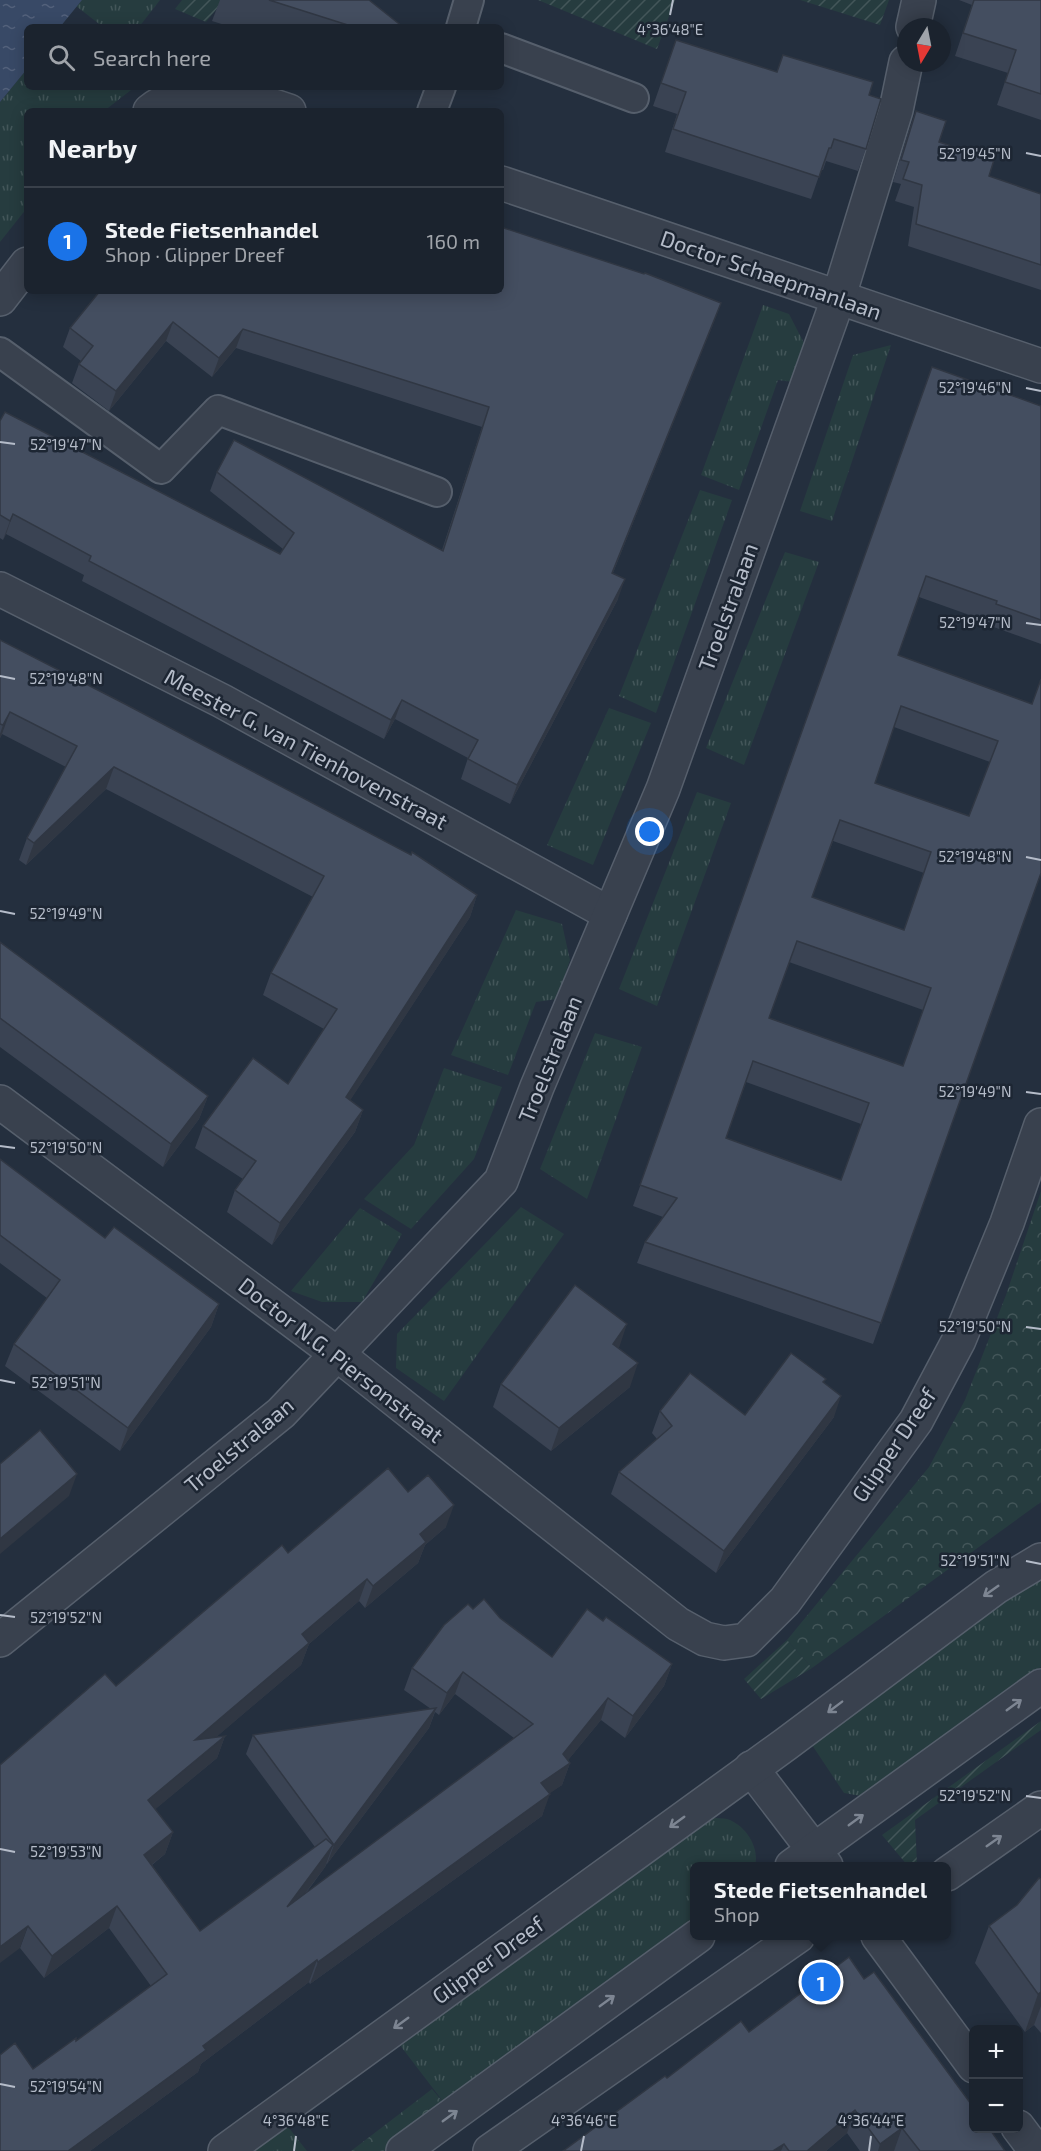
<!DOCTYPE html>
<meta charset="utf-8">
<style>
body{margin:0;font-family:"Exo 2",sans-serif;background:#242b36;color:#f1f3f6}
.controls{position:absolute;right:18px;bottom:18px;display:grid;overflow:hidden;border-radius:9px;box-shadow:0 3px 15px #0003}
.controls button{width:54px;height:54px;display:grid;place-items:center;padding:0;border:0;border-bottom:2px solid #39404a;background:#1b232e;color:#f1f3f6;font:30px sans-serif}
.compass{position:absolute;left:897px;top:18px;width:54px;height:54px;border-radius:50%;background:#1b232e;box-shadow:0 3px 15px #0003;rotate:190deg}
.you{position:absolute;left:650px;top:832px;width:21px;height:21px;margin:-15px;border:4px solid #fff;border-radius:50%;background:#1a73e8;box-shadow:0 0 0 9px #1a73e833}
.badge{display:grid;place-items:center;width:39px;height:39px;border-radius:50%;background:#1a73e8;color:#fff;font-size:20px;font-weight:700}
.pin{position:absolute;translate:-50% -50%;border:3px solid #fff;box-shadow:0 2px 6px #0006}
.popup{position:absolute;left:690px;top:1862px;width:261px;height:78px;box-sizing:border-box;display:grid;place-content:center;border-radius:9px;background:#1b232e;filter:drop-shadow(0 2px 4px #0005);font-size:20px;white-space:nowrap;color:#a0a4aa}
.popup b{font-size:22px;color:#f1f3f6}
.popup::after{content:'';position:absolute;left:50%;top:100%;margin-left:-12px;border:12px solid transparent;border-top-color:#1b232e}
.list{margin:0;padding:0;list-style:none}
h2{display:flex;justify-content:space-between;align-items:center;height:78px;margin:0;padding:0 24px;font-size:26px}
h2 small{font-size:20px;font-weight:400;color:#a0a4aa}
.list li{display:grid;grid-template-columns:39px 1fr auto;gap:18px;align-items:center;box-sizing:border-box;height:108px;padding:0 24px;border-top:2px solid #39404a}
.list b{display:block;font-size:22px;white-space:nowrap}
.list p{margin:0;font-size:20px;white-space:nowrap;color:#a0a4aa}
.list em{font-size:20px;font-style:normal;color:#a0a4aa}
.icon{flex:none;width:33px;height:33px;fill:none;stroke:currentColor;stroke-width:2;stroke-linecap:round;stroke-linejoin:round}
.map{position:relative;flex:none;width:1041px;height:2151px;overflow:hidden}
.search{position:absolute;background:#1b232e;box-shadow:0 3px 15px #0003;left:24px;top:24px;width:480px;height:66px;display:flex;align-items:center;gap:15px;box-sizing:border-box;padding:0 21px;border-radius:9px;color:#a0a4aa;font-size:22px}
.panel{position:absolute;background:#1b232e;box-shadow:0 3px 15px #0003;left:24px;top:108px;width:480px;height:186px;border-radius:9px}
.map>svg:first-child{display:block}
.grass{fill:url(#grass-tufts)}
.forest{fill:url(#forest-crowns)}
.garden{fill:url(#garden-furrows)}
.water{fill:url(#water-ripples)}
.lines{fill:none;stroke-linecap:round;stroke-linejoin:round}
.service-casing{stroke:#565f6c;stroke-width:32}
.minor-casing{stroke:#565f6c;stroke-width:36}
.tertiary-casing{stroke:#565f6c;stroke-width:36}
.service{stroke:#39414e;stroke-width:28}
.minor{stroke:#39414e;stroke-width:33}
.tertiary{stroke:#39414e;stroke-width:33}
.wall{fill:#3a4353;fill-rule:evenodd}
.shaded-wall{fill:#303743}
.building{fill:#444e60;stroke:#303743;stroke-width:1.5;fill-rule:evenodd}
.oneway{stroke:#7d8592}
.ticks{fill:none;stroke:#b5bcc9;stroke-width:2}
.labels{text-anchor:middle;stroke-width:5;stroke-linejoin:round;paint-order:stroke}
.street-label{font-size:22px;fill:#b5bcc9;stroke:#1d2633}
.ticks-label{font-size:15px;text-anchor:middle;fill:#b5bcc9;stroke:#1d2633;stroke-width:5;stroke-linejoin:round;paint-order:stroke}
</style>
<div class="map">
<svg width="1041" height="2151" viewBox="0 0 1041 2151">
<defs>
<pattern id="grass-tufts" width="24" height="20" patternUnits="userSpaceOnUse" patternTransform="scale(1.5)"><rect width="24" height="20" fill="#263c3f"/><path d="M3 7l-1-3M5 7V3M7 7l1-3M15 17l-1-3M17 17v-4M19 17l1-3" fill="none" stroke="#435659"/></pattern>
<pattern id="forest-crowns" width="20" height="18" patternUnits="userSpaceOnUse" patternTransform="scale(1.5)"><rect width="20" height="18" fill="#263c3f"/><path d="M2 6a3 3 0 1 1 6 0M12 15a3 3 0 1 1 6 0" fill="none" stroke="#435659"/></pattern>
<pattern id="garden-furrows" width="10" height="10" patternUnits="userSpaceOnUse" patternTransform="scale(1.5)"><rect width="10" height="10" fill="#263c3f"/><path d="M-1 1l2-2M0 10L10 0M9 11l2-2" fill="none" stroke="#435659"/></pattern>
<pattern id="water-ripples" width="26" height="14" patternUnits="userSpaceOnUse" patternTransform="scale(1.5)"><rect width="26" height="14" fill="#384966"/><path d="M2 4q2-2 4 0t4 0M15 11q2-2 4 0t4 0" fill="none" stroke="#53617b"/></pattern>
</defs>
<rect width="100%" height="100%" fill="#242f3e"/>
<g class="grass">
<path d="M 82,0 L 160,0 L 139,27 L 103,27 L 76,6 Z"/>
<path d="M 27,69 L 27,87 L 135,87 L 104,111 L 27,111 L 27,208 L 0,242 L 0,102 Z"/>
<path d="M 763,305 L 789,314 L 804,343 L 793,382 L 778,380 L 739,490 L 701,475 Z"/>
<path d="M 891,345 L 832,521 L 800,511 L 853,355 Z"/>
<path d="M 700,490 L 732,500 L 656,713 L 619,696 Z"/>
<path d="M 785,552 L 819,562 L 744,765 L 706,748 Z"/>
<path d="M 609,708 L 651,723 L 593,865 L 547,845 Z"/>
<path d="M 697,792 L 731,803 L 657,1006 L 619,989 Z"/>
<path d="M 516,910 L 562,924 L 570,960 L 557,999 L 536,1002 L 508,1075 L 451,1055 Z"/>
<path d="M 595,1033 L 642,1047 L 587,1199 L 540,1169 Z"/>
<path d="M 444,1068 L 502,1087 L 474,1159 L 411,1229 L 364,1199 L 414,1145 Z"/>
<path d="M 521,1207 L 564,1234 L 444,1401 L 396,1368 L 397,1334 Z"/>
<path d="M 360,1208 L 402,1234 L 362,1302 L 322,1302 L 291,1291 Z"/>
<path d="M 1041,1577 L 1041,1667 L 861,1796 L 844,1793 L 810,1742 L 898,1673 Z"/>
<path d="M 712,1818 C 717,1818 723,1818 727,1819 C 746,1825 760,1848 755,1866 L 695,1866 L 695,1925 L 448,2108 L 396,2040 Z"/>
<path d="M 285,2123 L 307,2151 L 246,2151 Z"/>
</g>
<g class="forest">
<path d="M 1041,1191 L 1041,1502 L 812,1668 L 787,1640 L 929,1467 L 965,1400 L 1006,1295 Z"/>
<path d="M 432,2089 L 448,2108 L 384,2151 L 351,2151 Z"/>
</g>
<g class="garden">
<path d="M 182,0 L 224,0 L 206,22 L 175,9 Z"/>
<path d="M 538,0 L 675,0 L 657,49 Z"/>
<path d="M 800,0 L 889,0 L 880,25 Z"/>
<path d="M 787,1640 L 812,1668 L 761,1699 L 744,1679 Z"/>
<path d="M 1041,1721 L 1041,1730 L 915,1820 L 917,1865 L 908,1866 L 882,1835 Z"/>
</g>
<path class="water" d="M 0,0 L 82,0 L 60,27 L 27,27 L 27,69 L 0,102 Z"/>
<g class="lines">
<g class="service-casing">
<g id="service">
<path d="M 461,27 L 469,0"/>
<path d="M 501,48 L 634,98"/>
<path d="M 432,111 L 441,87"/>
<path d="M 0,352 L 161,469 L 218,410 L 437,492"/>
</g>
</g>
<g class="minor-casing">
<g id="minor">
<path d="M 913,27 L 919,0"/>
<path d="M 150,111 C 190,79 245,96 289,111"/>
<path d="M 501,183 L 1041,366"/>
<path d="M 0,299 L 27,264"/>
<path d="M 0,589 L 222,701 L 610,914"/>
<path d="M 0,1102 L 337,1354 L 678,1624 L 705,1639 L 724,1643 L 746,1640 L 785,1601 L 916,1421 L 959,1340 L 1007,1223 L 1041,1125"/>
<path d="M 0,1640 L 281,1413 L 501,1181 L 537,1087 L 663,789 L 838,299 L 896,110 L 906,62"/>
<path d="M 751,1768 L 826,1866"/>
<path d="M 947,1874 L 1041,1808"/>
<path d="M 878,1936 L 974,2066"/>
<path d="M 1018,2127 L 1036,2151"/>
<path d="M 490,2151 L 798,1936"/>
</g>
</g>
<g class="tertiary-casing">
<g id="tertiary">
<path d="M 792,1866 L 1041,1686"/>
<path d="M 225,2151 L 786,1744 L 996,1587 L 1041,1560"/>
<path d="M 403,2151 L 698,1936"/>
</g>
</g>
<use href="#service" class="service"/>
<use href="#minor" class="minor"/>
<use href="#tertiary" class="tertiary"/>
</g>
<g class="wall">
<path d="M 220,0 L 369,0 L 403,27 L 231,27 L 212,21 Z"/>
<path d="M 959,0 L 1041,0 L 1041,120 L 997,105 L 1008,73 L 955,56 L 972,5 Z"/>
<path d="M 676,40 L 777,72 L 783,55 L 869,95 L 866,149 L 858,171 L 826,161 L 823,170 L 821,170 L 811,199 L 665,152 L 677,114 L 653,106 Z"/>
<path d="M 916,111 L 939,142 L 989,176 L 1041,194 L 1041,290 L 908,246 L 914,207 L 895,201 L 901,184 L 893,182 L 908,133 Z"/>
<path d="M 100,291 L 721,303 L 613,573 L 618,599 L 510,804 L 461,779 L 468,758 L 395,719 L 384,739 L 82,581 L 84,575 L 6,534 L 3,540 L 0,538 L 0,421 L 280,554 L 283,549 L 210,491 L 217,472 L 442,550 L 482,427 L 236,348 L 212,377 L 166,341 L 109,411 L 72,383 L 79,364 L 81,361 L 63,347 L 70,328 Z"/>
<path d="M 932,367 L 1041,406 L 1041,644 L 988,625 L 989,622 L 919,597 L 898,655 L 1032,704 L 1041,873 L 873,1344 L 637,1263 L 645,1242 L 663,1217 L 633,1206 ZM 894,727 L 990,762 L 969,816 L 875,783 ZM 833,841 L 924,873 L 904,930 L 812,897 ZM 789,962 L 923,1010 L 903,1066 L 769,1018 ZM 746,1082 L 861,1124 L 841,1180 L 726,1138 Z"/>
<path d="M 0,640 L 477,895 L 470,917 L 350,1100 L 363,1110 L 355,1132 L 272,1245 L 227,1212 L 235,1190 L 243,1179 L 195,1148 L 203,1126 L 288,1084 L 324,1029 L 263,995 L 271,973 L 313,897 L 106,789 L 26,865 L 19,860 L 27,838 L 66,767 L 2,734 L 0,738 Z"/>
<path d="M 0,942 L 208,1096 L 199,1119 L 163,1167 L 0,1047 Z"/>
<path d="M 0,1159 L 105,1238 L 219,1304 L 211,1327 L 120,1451 L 5,1366 L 14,1344 L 47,1298 L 0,1263 Z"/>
<path d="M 618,1348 L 630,1387 L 551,1451 L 493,1407 L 501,1384 Z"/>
<path d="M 824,1383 L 834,1417 L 716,1573 L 611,1494 L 619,1472 L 657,1439 L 652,1433 L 660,1411 L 745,1415 Z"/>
<path d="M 408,1492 L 446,1527 L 425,1545 L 418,1563 L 365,1608 L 359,1601 L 309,1644 L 301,1665 L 216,1737 L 225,1736 L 217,1758 L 155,1809 L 173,1832 L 165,1854 L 152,1865 L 200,1931 L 315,1847 L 246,1754 L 253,1735 L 431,1709 L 404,1690 L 412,1668 L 473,1609 L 500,1618 L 552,1657 L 603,1621 L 672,1664 L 664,1686 L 625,1738 L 601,1720 L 568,1760 L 570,1763 L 562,1785 L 549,1793 L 542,1816 L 310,1984 L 309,1982 L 201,2064 L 198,2072 L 90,2151 L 0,2151 L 33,2069 L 76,2041 L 151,1986 L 109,1928 L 44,1978 L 20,1948 L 116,1686 L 288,1553 ZM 455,1694 L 514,1738 L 306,1893 L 325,1867 L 327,1863 L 327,1864 L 429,1728 L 435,1712 L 439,1715 Z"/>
<path d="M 1041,1879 L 1041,2033 L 1034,2025 L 1025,2032 L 975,1963 L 989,1926 L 1017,1905 Z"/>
<path d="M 864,1979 L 1005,2151 L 860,2151 L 847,2133 L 826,2151 L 563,2151 L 667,2078 L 749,2032 Z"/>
</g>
<g class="shaded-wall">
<path d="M 721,303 L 714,322 L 605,592 L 612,573 Z"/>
<path d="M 173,322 L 166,341 L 109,411 L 116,391 Z"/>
<path d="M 243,329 L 236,348 L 212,377 L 219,358 Z"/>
<path d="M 13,514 L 6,534 L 3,540 L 10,521 Z"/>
<path d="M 625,579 L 618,599 L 510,804 L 517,785 Z"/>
<path d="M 402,700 L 395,719 L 384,739 L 391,720 Z"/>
<path d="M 10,712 L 2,734 L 0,738 L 0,734 L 3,725 Z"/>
<path d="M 114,767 L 106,789 L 26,865 L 34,843 Z"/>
<path d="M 477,895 L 470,917 L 338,1119 L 346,1097 Z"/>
<path d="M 208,1096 L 199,1119 L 163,1167 L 171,1144 Z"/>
<path d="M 363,1110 L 355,1132 L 272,1245 L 280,1223 Z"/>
<path d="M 219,1304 L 211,1327 L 120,1451 L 128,1428 Z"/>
<path d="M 627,1324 L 619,1348 L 604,1367 L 613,1344 Z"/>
<path d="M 638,1363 L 630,1387 L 551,1451 L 559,1428 Z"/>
<path d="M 841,1396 L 834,1417 L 716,1573 L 724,1551 Z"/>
<path d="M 77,1474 L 69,1496 L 0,1554 L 0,1539 Z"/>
<path d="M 454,1505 L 446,1527 L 425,1545 L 418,1563 L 365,1608 L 373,1586 L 420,1534 Z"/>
<path d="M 367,1579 L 359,1601 L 309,1644 L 301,1665 L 187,1762 L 195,1740 L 302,1634 Z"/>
<path d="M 672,1664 L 664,1686 L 625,1738 L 633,1716 Z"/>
<path d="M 463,1672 L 455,1694 L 439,1715 L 447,1693 Z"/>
<path d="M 608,1698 L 601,1720 L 560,1770 L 570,1763 L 562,1785 L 533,1805 L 541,1783 L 563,1754 Z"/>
<path d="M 436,1708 L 429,1728 L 327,1864 L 334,1845 Z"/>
<path d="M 225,1736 L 217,1758 L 140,1822 L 148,1800 Z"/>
<path d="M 550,1794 L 542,1816 L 310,1984 L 318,1962 Z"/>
<path d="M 173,1832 L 165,1854 L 136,1877 L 144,1855 Z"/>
<path d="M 333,1845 L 325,1867 L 279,1928 L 287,1907 Z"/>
<path d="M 117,1906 L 109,1928 L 44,1978 L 52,1956 Z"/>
<path d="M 28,1926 L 20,1948 L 0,1963 L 0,1947 Z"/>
<path d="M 317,1960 L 309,1982 L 201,2064 L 198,2072 L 90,2151 L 68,2151 L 203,2046 Z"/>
<path d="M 1041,1992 L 1041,2006 L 1034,2025 L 1025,2032 L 1038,1994 Z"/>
<path d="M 855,2110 L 847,2133 L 826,2151 L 807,2151 Z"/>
<path d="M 902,2128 L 894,2151 L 878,2151 L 880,2144 Z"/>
<path d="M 784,2144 L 781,2151 L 773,2151 Z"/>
</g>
<g class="building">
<path d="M 269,0 L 369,0 L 403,27 L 354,27 Z"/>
<path d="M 974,0 L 1041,0 L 1041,94 L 1005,82 L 1016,50 L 963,33 Z"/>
<path d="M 676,40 L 777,72 L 783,55 L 873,82 L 869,95 L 881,99 L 866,149 L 834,139 L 831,148 L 829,148 L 819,177 L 673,129 L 686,92 L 661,83 Z"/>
<path d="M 916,111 L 946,121 L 939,142 L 994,160 L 989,176 L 1041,194 L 1041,265 L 916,224 L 922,185 L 903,179 L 909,162 L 901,160 Z"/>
<path d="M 501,227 L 644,274 L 645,273 L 721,303 L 612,573 L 625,579 L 517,785 L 468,759 L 478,740 L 402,700 L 391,720 L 89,561 L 91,556 L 13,514 L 10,521 L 0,515 L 0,421 L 5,412 L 280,554 L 294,533 L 217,472 L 234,440 L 443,551 L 489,407 L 243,329 L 219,358 L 173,322 L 116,391 L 79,364 L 93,346 L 70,328 L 100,291 L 501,291 Z"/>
<path d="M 932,367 L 1041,406 L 1041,620 L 996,604 L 997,601 L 926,576 L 898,655 L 1032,704 L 1041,679 L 1041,873 L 881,1323 L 645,1242 L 677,1198 L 640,1185 ZM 901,706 L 998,741 L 969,816 L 875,783 ZM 840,820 L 931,852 L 904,930 L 812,897 ZM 797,941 L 931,988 L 903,1066 L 769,1018 ZM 753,1061 L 869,1103 L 841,1180 L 726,1138 Z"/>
<path d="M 0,640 L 125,704 L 411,855 L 412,852 L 477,895 L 346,1097 L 363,1110 L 280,1223 L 235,1190 L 256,1161 L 203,1126 L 253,1058 L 288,1084 L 337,1009 L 271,973 L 324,876 L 114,767 L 34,843 L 27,838 L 77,746 L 10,712 L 3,725 L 0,724 Z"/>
<path d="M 0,942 L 208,1096 L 171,1144 L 0,1018 Z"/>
<path d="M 0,1159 L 105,1238 L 114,1227 L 219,1304 L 128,1428 L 14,1344 L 60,1280 L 0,1235 Z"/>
<path d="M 575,1285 L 627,1324 L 613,1344 L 638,1363 L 559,1428 L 501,1384 Z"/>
<path d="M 791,1353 L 826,1379 L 823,1382 L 841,1396 L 724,1551 L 619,1472 L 672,1426 L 660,1411 L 690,1373 L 745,1415 Z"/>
<path d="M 40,1430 L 77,1474 L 0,1539 L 0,1464 Z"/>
<path d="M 388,1468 L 408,1492 L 428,1475 L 454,1505 L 420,1534 L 426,1542 L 373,1586 L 367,1579 L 302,1634 L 309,1643 L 195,1740 L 225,1736 L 148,1800 L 173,1832 L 144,1855 L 200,1931 L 326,1839 L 333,1845 L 287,1907 L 533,1724 L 463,1672 L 447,1693 L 412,1668 L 444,1625 L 468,1604 L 473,1609 L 484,1599 L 500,1618 L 552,1657 L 587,1609 L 603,1621 L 606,1617 L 672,1664 L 633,1716 L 608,1698 L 563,1754 L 570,1763 L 541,1783 L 550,1794 L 318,1962 L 317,1960 L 203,2046 L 206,2050 L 68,2151 L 0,2151 L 0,2055 L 15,2043 L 33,2069 L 76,2038 L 76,2041 L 167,1974 L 117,1906 L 52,1956 L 28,1926 L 0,1947 L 0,1765 L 105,1674 L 116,1686 L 282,1545 L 288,1553 Z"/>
<path d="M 436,1708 L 334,1845 L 253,1735 Z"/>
<path d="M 1039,1878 L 1041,1879 L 1041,1992 L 1038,1994 L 989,1926 L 1017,1905 Z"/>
<path d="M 849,1957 L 864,1979 L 874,1972 L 974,2108 L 974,2128 L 989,2128 L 1005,2151 L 920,2151 L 902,2128 L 880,2144 L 855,2110 L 807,2151 L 789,2151 L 784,2144 L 773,2151 L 563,2151 L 665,2076 L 667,2078 L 741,2021 L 749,2032 Z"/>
</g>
<defs><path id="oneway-shaft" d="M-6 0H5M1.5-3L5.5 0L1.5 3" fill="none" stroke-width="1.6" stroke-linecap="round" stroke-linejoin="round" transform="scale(1.5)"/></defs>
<g class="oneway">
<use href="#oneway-shaft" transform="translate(991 1591) rotate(145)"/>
<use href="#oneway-shaft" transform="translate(1014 1705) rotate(-36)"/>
<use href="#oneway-shaft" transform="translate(835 1707) rotate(143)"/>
<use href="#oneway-shaft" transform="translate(856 1820) rotate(-36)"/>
<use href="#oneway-shaft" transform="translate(677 1822) rotate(144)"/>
<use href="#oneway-shaft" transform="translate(994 1841) rotate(-35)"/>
<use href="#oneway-shaft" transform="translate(607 2001) rotate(-36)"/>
<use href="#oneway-shaft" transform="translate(401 2023) rotate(144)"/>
<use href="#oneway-shaft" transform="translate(450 2116) rotate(-36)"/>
</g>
<path class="ticks" d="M 670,15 L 673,0M 1026,153 L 1041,156M 1026,388 L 1041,391M 0,442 L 15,444M 1026,623 L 1041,625M 0,676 L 15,679M 1026,857 L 1041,860M 0,911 L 15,914M 1026,1092 L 1041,1094M 0,1146 L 15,1148M 1026,1327 L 1041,1329M 0,1380 L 15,1383M 1026,1561 L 1041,1564M 0,1615 L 15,1617M 1026,1796 L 1041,1798M 0,1849 L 15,1852M 0,2084 L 15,2087M 294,2151 L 296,2136M 581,2151 L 584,2136M 869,2151 L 871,2136"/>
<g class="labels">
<g class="street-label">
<text transform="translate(771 275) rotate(19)" y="8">Doctor Schaepmanlaan</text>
<text transform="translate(728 607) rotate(-70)" y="8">Troelstralaan</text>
<text transform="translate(306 749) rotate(28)" y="8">Meester G. van Tienhovenstraat</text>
<text transform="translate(550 1059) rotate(-68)" y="8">Troelstralaan</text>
<text transform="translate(341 1360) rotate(38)" y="8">Doctor N.G. Piersonstraat</text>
<text transform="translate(239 1445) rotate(-40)" y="8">Troelstralaan</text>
<text transform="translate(894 1445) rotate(-56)" y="8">Glipper Dreef</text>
<text transform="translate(488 1960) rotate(-36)" y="8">Glipper Dreef</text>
</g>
</g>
<g class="ticks-label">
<text x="670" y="35">4°36'48"E</text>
<text x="975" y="159">52°19'45"N</text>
<text x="975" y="393">52°19'46"N</text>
<text x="66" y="450">52°19'47"N</text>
<text x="975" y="628">52°19'47"N</text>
<text x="66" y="684">52°19'48"N</text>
<text x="975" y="862">52°19'48"N</text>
<text x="66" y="919">52°19'49"N</text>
<text x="975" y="1097">52°19'49"N</text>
<text x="66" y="1153">52°19'50"N</text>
<text x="975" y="1332">52°19'50"N</text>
<text x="66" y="1388">52°19'51"N</text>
<text x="975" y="1566">52°19'51"N</text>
<text x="66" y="1623">52°19'52"N</text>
<text x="975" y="1801">52°19'52"N</text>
<text x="66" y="1857">52°19'53"N</text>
<text x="66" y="2092">52°19'54"N</text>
<text x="296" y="2126">4°36'48"E</text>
<text x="584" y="2126">4°36'46"E</text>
<text x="871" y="2126">4°36'44"E</text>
</g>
</svg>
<div class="controls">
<button>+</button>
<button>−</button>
</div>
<svg class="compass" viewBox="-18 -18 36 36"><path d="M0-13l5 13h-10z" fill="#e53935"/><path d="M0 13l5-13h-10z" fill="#a0a4aa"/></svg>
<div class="you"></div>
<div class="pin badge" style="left:821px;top:1982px">1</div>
<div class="popup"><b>Stede Fietsenhandel</b>Shop</div>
<div class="search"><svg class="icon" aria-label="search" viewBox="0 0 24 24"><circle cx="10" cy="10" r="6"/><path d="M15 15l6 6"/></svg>Search here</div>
<section class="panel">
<h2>Nearby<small></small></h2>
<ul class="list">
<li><span class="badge">1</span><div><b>Stede Fietsenhandel</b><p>Shop · Glipper Dreef</p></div><em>160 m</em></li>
</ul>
</section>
</div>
